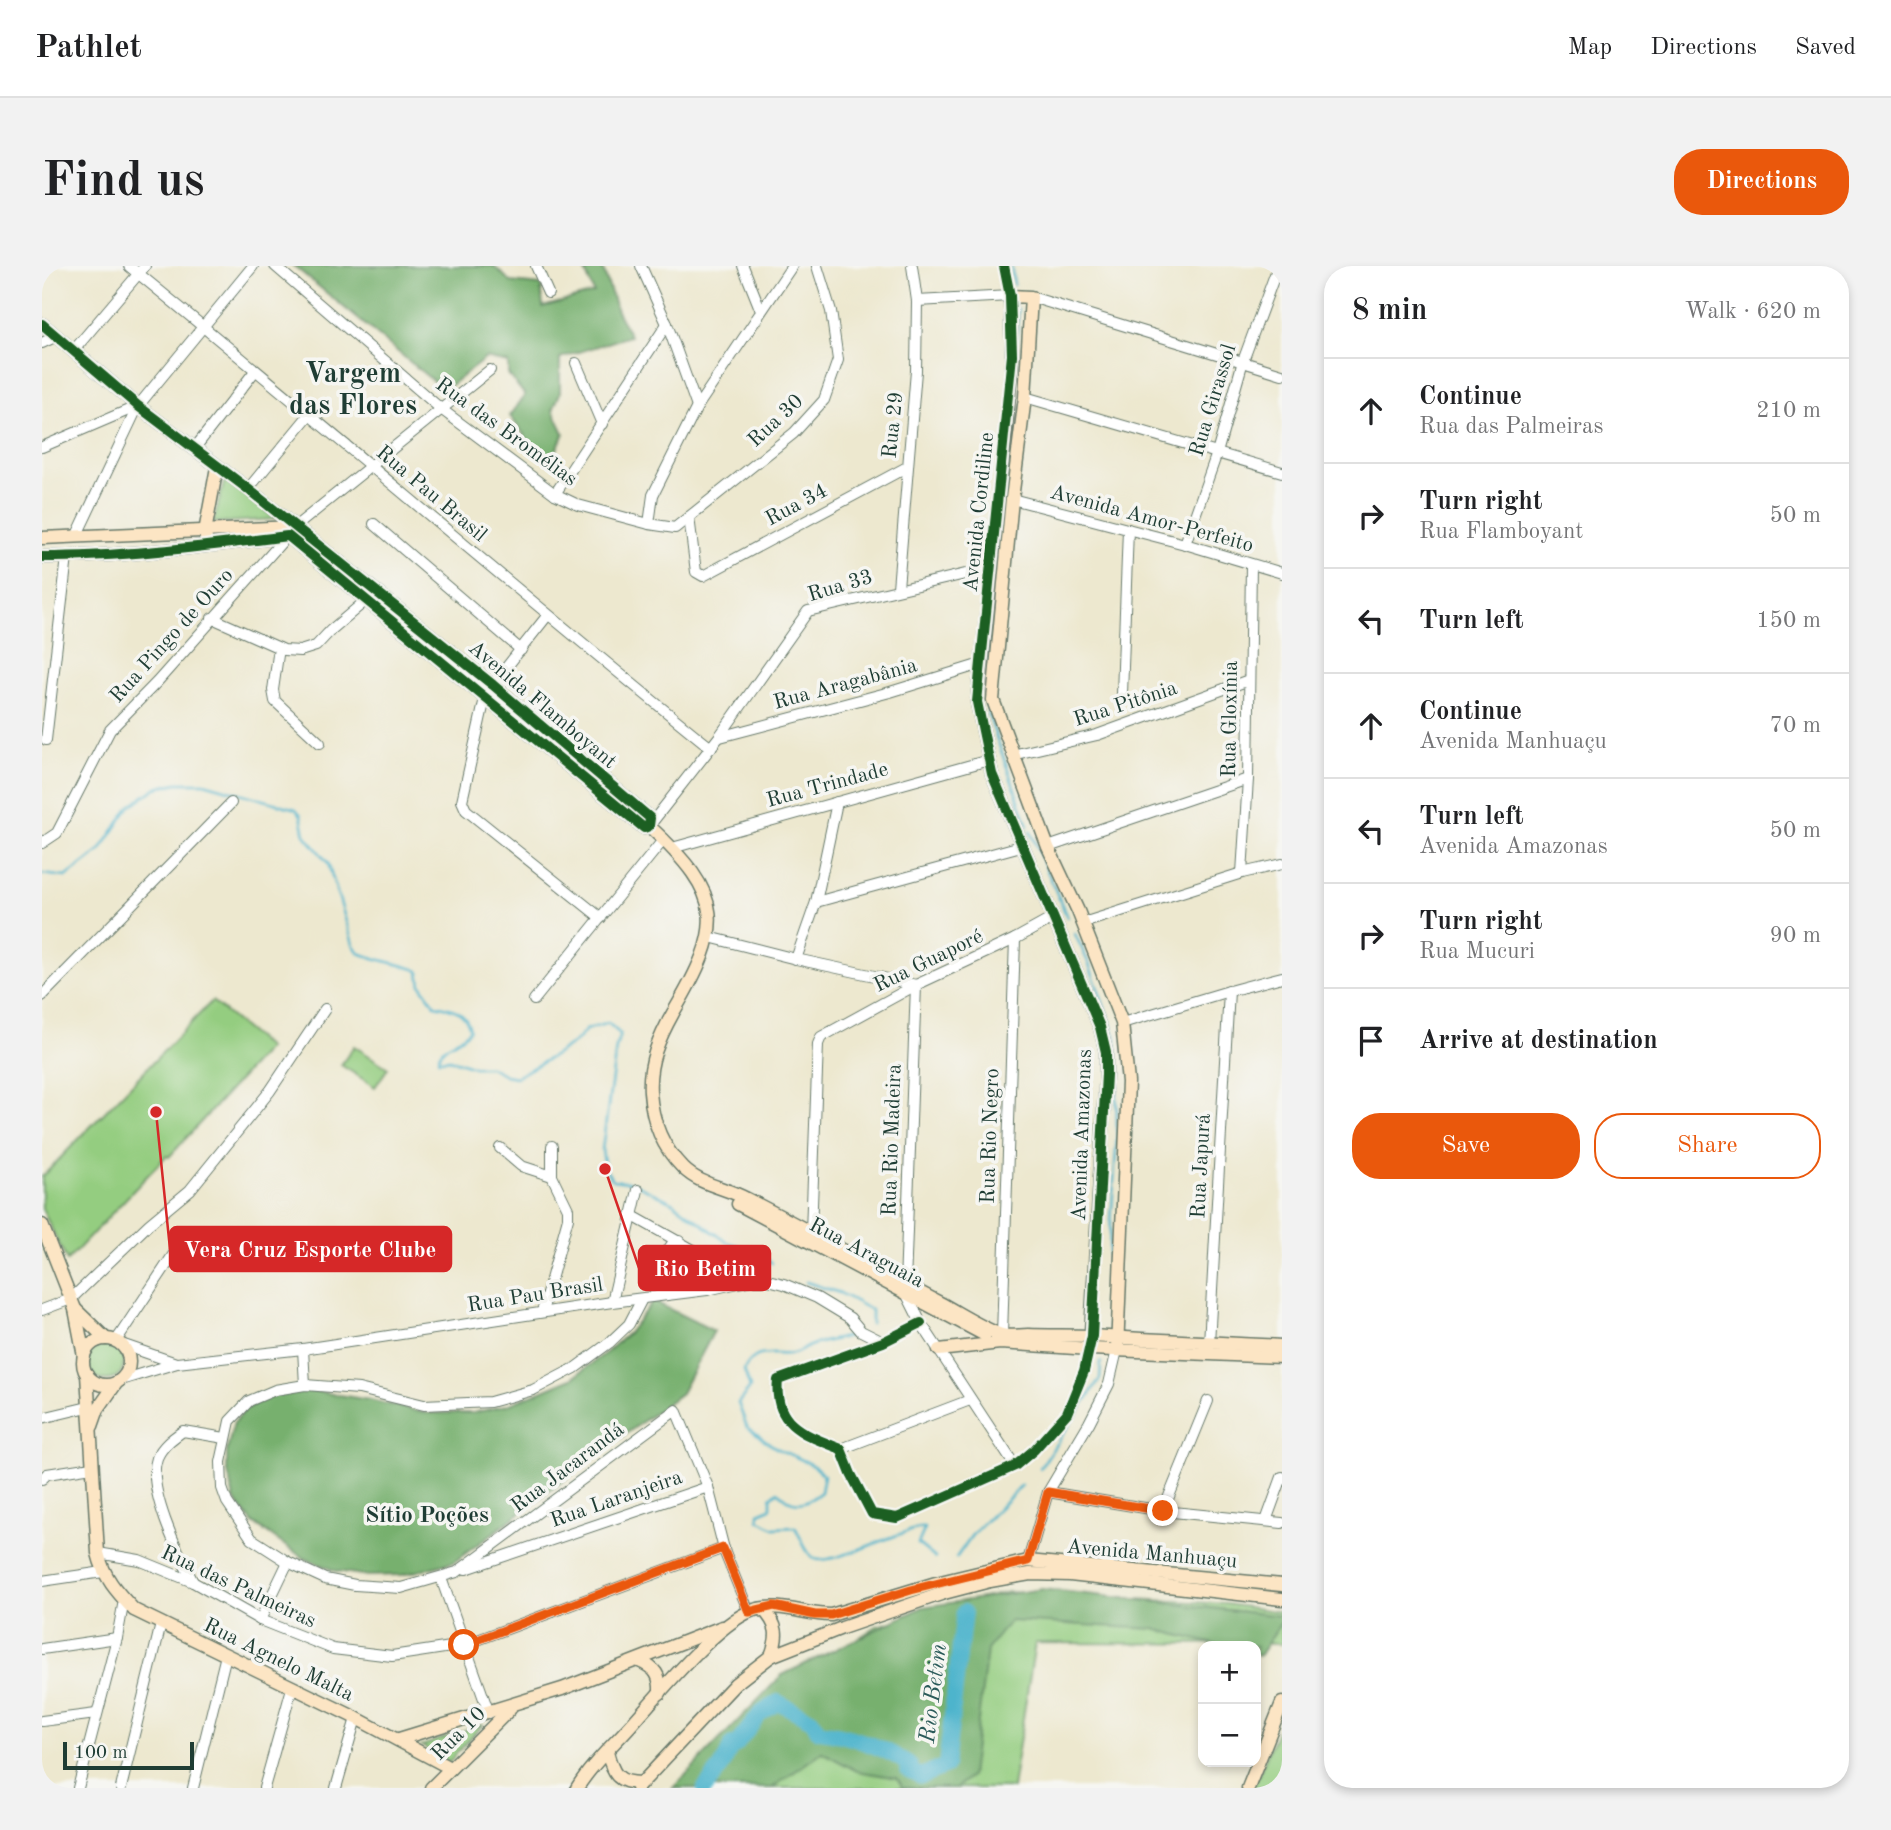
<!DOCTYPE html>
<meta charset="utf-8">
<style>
body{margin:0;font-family:"Old Standard TT",serif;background:#f2f2f2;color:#202124}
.controls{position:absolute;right:21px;bottom:21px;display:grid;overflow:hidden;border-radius:14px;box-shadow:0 4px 10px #0003}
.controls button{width:63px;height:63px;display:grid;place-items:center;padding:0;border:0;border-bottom:2px solid #e0e0e0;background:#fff;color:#202124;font:35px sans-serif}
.scale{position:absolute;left:21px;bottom:18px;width:131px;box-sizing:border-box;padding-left:7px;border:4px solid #1f3d34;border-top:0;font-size:19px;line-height:24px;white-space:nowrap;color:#1f3d34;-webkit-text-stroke:5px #f6f6f2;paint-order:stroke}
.stop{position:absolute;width:21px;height:21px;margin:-16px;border:5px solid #ea580c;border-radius:50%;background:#fff}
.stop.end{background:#ea580c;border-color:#fff;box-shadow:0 2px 7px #0008}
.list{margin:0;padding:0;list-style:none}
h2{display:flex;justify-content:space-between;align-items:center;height:91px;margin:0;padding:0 28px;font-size:30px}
h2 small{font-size:23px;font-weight:400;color:#757577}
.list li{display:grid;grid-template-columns:46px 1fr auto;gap:21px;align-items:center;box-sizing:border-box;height:105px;padding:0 28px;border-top:2px solid #e0e0e0}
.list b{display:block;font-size:26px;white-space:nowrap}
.list p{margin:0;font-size:23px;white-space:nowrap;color:#757577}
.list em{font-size:23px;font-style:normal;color:#757577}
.actions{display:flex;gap:14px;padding:21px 28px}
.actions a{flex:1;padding:16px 0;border:2px solid #ea580c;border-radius:28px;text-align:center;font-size:24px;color:#ea580c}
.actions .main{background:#ea580c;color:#fff}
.icon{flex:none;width:38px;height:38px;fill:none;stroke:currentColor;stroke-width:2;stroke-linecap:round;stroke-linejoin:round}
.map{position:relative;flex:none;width:1240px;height:1522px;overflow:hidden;border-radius:28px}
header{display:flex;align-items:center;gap:42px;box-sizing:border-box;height:98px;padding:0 35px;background:#fff;border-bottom:2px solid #e0e0e0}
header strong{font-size:33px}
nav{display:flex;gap:38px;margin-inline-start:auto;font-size:24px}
.intro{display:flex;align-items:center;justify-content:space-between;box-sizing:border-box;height:168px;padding:0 42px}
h1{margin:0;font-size:49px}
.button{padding:18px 32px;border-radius:28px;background:#ea580c;color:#fff;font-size:24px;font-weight:700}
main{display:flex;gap:42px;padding:0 42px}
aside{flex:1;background:#fff;border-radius:28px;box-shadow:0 4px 10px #0003}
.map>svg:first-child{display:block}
.green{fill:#94cd80;stroke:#5a855a;stroke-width:2}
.forest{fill:#77b06e;stroke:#4b7651;stroke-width:2}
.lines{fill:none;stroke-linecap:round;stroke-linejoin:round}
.stream{stroke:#4eb4cc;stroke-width:2.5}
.river{stroke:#4eb4cc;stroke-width:16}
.street-casing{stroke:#67796a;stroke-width:12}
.secondary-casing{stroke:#67796a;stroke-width:15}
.street{stroke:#fff;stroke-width:10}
.secondary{stroke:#fce5c4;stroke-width:12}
.cycleway-casing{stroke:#f6f6f2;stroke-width:15}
.cycleway{stroke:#1b5e20;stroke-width:10}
.route{stroke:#ea580c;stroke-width:9}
.labels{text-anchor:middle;stroke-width:7;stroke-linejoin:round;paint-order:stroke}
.street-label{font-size:21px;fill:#1f3d34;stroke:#f6f6f2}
.neighbourhood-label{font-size:23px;font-weight:bold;fill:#1f3d34;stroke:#f6f6f2}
.water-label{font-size:23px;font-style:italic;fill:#2b5b5a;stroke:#f6f6f2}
.district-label{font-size:28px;font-weight:bold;fill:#1f3d34;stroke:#f6f6f2}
.leader{fill:none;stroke:#d62828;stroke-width:2.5}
.callout-dot{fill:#d62828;stroke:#f6f6f2;stroke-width:2.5}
.callout{fill:#d62828;stroke:#d62828;stroke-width:2.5}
.callout-label{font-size:23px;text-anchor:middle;font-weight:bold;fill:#fff}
</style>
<header>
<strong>Pathlet</strong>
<nav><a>Map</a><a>Directions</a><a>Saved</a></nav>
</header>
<div class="intro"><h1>Find us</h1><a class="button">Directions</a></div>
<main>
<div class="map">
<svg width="1240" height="1522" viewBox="0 0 1240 1522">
<rect width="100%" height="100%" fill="#f6f6f2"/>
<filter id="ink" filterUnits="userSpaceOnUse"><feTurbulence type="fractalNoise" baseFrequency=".0143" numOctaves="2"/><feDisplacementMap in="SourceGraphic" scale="14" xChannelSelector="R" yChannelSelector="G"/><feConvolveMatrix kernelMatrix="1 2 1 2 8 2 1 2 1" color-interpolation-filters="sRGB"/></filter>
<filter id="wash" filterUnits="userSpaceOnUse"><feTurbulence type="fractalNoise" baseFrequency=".00686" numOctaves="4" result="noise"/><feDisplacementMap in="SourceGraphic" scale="28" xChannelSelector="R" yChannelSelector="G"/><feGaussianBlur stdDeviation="1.57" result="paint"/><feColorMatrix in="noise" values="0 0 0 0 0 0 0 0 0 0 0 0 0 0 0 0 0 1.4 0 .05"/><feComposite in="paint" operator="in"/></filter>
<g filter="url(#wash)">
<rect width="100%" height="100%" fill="#ede8cf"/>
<g class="green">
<path d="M 183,213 L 234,253 L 171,257 Z"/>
<path d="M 170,735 L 226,782 L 127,891 L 124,890 L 25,995 L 0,943 L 0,911 Z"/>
<path d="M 312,780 L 346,802 L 333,821 L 299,799 Z"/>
<circle cx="64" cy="1096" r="18"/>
<path d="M 966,1326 L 1184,1338 L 1240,1346 L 1240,1378 L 993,1377 L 970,1522 L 636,1522 L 710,1442 L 835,1360 Z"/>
<path d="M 1240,1453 L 1240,1508 L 1233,1522 L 1211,1522 Z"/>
<path d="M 441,1458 L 407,1496 L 380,1480 Z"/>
</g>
<g class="forest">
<path d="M 252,0 L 452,0 L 469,16 L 499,19 L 501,41 L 552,27 L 541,0 L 560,0 L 575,45 L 588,70 L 518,92 L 518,127 L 511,144 L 522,167 L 511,192 L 490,179 L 468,150 L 483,129 L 466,108 L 466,97 L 444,92 L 402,124 Z"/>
<path d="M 611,1035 L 672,1065 L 639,1127 L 412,1296 L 360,1309 L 326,1310 L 294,1305 L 264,1293 L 245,1281 L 211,1257 L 192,1233 L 185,1202 L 185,1184 L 192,1156 L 203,1144 L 218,1134 L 239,1127 L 266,1124 L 328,1134 L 383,1147 L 431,1147 L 468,1138 L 530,1112 L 565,1086 L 586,1067 Z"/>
<path d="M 1000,1323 L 1240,1350 L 1240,1355 L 1217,1390 L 1214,1389 L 1214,1380 L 1180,1380 L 1112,1363 L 968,1355 L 945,1384 L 929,1510 L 914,1522 L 861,1522 L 855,1512 L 815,1505 L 780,1486 L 730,1522 L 631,1522 L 740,1409 L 881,1341 Z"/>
</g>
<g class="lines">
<g class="stream">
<path d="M 969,0 L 972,19"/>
<path d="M 975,75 L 976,43"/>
<path d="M 965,207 L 973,134"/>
<path d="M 946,423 L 948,374"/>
<path d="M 946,437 L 946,448 L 986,560"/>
<path d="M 988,565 L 1025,651"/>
<path d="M 0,608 L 24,611 L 58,585 L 88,540 L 114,522 L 135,517 L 162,517 L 254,543 L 259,549 L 263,569 L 286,597 L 311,678 L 317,687 C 335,695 362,698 377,705 L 379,719 L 393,739 C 410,742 424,745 428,763 C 419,777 398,777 396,794 L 408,793 L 432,801 L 448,801 L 463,809 L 474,811 L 513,789 L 533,776 L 544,764 L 566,757 L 578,768 L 574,782 L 560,884 L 563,903 L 571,914 L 592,917 L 632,937 L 685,976 L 708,983 L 730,997"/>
<path d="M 1033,668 L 1047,698 L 1074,773 L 1075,871 L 1064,1026"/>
<path d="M 764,1016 L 798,1027 L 829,1044 L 829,1058"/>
<path d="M 807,1070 C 795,1074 782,1075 770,1079 C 763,1081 757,1087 750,1088 C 729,1090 714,1081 702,1104 L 708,1122 L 696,1137 L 705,1161 C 717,1168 727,1179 738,1184 C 754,1192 769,1195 782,1209 L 779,1226 C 763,1239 750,1242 736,1225 L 729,1231 L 729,1242 L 717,1247 L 717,1254 L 732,1262 L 753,1261 C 758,1269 764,1289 773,1293 C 787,1300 858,1265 878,1262 L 883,1262 L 876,1278 L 893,1292"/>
<path d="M 998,1202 L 1058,1113 L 1059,1096"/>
<path d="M 914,1292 L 930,1269 L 980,1219"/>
</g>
<path class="river" d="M 663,1522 L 680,1500 L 690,1479 L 694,1479 L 718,1448 L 736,1436 L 771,1455 L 776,1465 C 801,1467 849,1483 868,1500 L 866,1504 L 879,1510 L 904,1500 L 922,1346"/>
</g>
</g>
<g filter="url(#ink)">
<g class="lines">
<g class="street-casing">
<g id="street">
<path d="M 87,0 C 283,159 473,324 669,482"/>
<path d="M 233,0 L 399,143 L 513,228 L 536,239 L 607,258 L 633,262 L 752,167 L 782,134 L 796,94 L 789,45 L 775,0"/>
<path d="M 494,0 L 506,27"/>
<path d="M 599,0 L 625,58 L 655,141"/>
<path d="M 701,0 L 719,45"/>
<path d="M 989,31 L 1240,108"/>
<path d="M 875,35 L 968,30 L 962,0"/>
<path d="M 0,77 L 15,70"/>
<path d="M 32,84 L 103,0"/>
<path d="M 534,97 L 560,158"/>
<path d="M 983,131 L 1240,206"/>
<path d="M 0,181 L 96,140"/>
<path d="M 152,183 L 213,105"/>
<path d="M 206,223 L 267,149"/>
<path d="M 513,228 L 625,58"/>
<path d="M 970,233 L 1143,278 L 1240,307"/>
<path d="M 647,251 L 654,306 L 661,310 L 865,201"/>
<path d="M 332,258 L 479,384"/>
<path d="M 607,258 L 611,229 L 655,141 L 750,0"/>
<path d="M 34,271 L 96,140 L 211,0"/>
<path d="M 1143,278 L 1175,187 L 1201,95 L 1235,3"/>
<path d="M 856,322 L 874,105 L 875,35 L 870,0"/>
<path d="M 505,350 L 452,417 L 443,432 L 420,535 L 424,544 L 559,652"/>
<path d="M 170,352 L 242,384 L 258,385 L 274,380 L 289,364 L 328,331"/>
<path d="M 237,382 L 231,424 L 233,435 L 278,477"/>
<path d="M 1080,428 L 1086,263"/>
<path d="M 678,471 L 848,426 L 939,398"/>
<path d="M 4,474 L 25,291"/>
<path d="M 970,489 L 1055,469 L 1207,414"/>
<path d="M 608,559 L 677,471 L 766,345 L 949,302"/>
<path d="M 0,577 L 15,567 L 68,464 L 115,416 L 253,261 L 448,104"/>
<path d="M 1006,581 L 1206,513"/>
<path d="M 630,582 L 947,494"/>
<path d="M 1200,607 L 1206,513 L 1209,299"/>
<path d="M 774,636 L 979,580"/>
<path d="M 1041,657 L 1200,607 L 1240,598"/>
<path d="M 667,671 L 754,693 L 874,719 L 863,1019 L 865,1029 L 879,1057 L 973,1200"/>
<path d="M 754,693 L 774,636 L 795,536"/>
<path d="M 0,730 L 189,537"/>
<path d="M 492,734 L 622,573"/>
<path d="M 1080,757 L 1187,725 L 1240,711"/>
<path d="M 458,882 L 479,900 L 510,910 L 526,943 L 526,952 L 500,1046"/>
<path d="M 510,910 L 510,880"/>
<path d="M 589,949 L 655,986 L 665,1024"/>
<path d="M 769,966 L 776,778 L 779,771 L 874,719 L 973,673 L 1011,652"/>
<path d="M 618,1029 L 626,984 L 630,978 L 637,975"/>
<path d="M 600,1033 L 587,1058 L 567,1077 L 533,1102 L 491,1124 L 448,1136 L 382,1139 L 317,1123 L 263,1119 L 233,1124 L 207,1135 L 188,1155 L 179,1196 L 180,1222 L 185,1236 L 210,1273 L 246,1296 L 283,1313 L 313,1319 L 359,1322 L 415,1306 L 634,1144 L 666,1221 L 683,1287 L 707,1346"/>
<path d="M 570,1036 L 596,924"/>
<path d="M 0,1044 L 29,1033 L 107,958 L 148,924 L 228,825 L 283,743"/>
<path d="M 879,1057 L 841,1076 L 736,1114 C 731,1160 764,1169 799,1183 L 809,1208 L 830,1248 L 855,1252 L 973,1200 L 992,1184 L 1025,1147 L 1042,1105 L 1048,1083"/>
<path d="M 960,1069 L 973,673"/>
<path d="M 74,1075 L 145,968"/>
<path d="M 1167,1077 L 1187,725"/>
<path d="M 79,1078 L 134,1097"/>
<path d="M 261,1083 L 263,1119"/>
<path d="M 79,1114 L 135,1097 L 261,1083 L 570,1036 L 665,1024 L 710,1014 L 726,1014 L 742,1018 L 775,1032 L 808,1052 L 819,1065 L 841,1076"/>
<path d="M 0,1152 L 46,1141"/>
<path d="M 799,1183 L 928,1134"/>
<path d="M 0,1213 L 5,1208 L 50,1201"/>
<path d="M 1006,1226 L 1121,1245 L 1240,1257"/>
<path d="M 1121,1245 L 1166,1135"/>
<path d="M 1224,1255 L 1240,1211"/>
<path d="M 56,1287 L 97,1294 L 151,1316 L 218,1354 L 291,1383 L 350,1390 L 422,1379 L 682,1282"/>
<path d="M 986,1295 L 1006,1226 L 1047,1157 L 1067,1118 L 1075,1084"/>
<path d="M 424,1303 L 666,1221"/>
<path d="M 399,1312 L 447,1447"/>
<path d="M 0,1315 L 61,1306"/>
<path d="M 151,1316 C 137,1288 104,1223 115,1192 C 120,1180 131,1172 141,1165 L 183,1172"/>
<path d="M 218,1354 L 246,1296"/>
<path d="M 0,1383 L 75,1372"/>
<path d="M 0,1455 L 54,1448"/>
<path d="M 36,1522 L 75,1372 L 82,1334"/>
<path d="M 79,1522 L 119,1358"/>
<path d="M 151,1522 L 184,1389"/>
<path d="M 222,1522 L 250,1422"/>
<path d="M 294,1522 L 314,1452"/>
</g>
</g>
<g class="secondary-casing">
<g id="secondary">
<path d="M 0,58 L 96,140 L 206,223 L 451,419 L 608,552 L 607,560 L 602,562 L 246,270 C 165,280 82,291 0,291"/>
<path d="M 0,272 L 253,261"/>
<path d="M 164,273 L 163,266 L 175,201"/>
<path d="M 607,560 C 684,631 683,659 631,747 C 617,772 606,797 608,826 C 610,855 621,882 641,902 C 658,919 682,921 703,932 C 769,965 833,1003 898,1037 C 915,1046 943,1064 960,1069 C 967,1071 978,1069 986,1069 C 1007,1070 1029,1069 1050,1070 C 1113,1074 1177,1077 1240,1080"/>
<path d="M 696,938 L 943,1069"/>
<path d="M 0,959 L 33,1043 L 42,1090"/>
<path d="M 33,1043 L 64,1073"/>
<circle cx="64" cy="1096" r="23"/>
<path d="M 1048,1083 L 1064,808 L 1064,786 L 1058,761 L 950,508 L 935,436 L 966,142 L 970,89 L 968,30 L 989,31 L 983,131 L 970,233 L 951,434 L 1006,581 L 1036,645 L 1080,757 L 1086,816 L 1075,1084"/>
<path d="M 897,1084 L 958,1077 L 1048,1083 L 1240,1091"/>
<path d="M 45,1108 L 56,1287 C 62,1312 74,1325 92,1344 L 314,1452 L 408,1502"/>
<path d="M 50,1160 L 56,1143 L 75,1116"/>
<path d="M 717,1343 L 721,1343 C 736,1359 737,1369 729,1390"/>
<path d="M 597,1395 C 613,1402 619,1409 618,1427"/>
<path d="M 357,1473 L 520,1423 L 680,1361"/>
<path d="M 565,1486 C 571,1508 575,1517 599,1517"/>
<path d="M 389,1522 L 468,1443"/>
<path d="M 535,1522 C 549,1499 570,1480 588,1460 C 615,1430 673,1359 709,1345 C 737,1335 761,1349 789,1349 L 894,1317 L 986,1295 L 1240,1319"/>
<path d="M 595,1522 L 693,1418 L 729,1390 L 800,1362 L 902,1327 L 948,1315 L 988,1308 L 1028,1309 L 1240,1333"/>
<path d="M 1206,1522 L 1240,1437"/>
<path d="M 1238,1522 L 1240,1518"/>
</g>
</g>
<use href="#street" class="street"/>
<use href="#secondary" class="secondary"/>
<g class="cycleway-casing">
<g id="cycleway">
<path d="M 0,58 L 96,140 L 206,223 L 451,419 L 608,552 L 607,560 L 602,562 L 246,270 C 165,280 82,291 0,291"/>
<path d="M 879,1057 L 841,1076 L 736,1114 C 731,1160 764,1169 799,1183 L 809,1208 L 830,1248 L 855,1252 L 973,1200 L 992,1184 L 1025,1147 L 1042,1105 L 1050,1070 L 1064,808 L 1064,786 L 1058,761 L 950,508 L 935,436 L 970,89 L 968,30 L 962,0"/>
</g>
</g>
<use href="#cycleway" class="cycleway"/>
</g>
</g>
<g class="lines" filter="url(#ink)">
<path class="route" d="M 422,1379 L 681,1282 L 707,1346 L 732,1340 L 773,1349 L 789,1349 L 869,1324 L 986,1295 L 1006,1226 L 1121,1245"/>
</g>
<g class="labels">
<g class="street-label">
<text transform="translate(1170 134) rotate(-73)" y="7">Rua Girassol</text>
<text transform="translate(733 154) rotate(-43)" y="7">Rua 30</text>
<text transform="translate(850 159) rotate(-84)" y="7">Rua 29</text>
<text transform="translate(465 165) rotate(36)" y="7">Rua das Bromélias</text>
<text transform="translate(390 227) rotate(40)" y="7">Rua Pau Brasil</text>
<text transform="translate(754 238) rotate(-28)" y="7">Rua 34</text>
<text transform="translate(936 246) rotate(-84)" y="7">Avenida Cordiline</text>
<text transform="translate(1110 252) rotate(15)" y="7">Avenida Amor-Perfeito</text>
<text transform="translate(798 319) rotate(-17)" y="7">Rua 33</text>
<text transform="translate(129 369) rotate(-48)" y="7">Rua Pingo de Ouro</text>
<text transform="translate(803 417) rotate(-15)" y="7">Rua Aragabânia</text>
<text transform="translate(1083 437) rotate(-18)" y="7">Rua Pitônia</text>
<text transform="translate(501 438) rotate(40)" y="7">Avenida Flamboyant</text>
<text transform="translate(1187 453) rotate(-89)" y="7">Rua Gloxínia</text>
<text transform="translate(785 518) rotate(-15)" y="7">Rua Trindade</text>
<text transform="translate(886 694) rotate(-26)" y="7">Rua Guaporé</text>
<text transform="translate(1039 869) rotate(-88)" y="7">Avenida Amazonas</text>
<text transform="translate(947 870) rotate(-88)" y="7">Rua Rio Negro</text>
<text transform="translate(849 874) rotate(-88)" y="7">Rua Rio Madeira</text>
<text transform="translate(1158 900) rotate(-87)" y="7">Rua Japurá</text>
<text transform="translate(825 986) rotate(28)" y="7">Rua Araguaia</text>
<text transform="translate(493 1028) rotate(-9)" y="7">Rua Pau Brasil</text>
<text transform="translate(525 1201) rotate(-37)" y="7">Rua Jacarandá</text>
<text transform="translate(574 1232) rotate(-19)" y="7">Rua Laranjeira</text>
<text transform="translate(1110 1287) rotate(5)" y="7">Avenida Manhuaçu</text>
<text transform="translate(197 1320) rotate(25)" y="7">Rua das Palmeiras</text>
<text transform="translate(237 1393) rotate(26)" y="7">Rua Agnelo Malta</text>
<text transform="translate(416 1467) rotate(-45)" y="7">Rua 10</text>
</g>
<g class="neighbourhood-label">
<text x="385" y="1256">Sítio Poções</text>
</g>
<g class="water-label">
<text transform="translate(890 1427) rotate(-83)" y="8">Rio Betim</text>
</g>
<g class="district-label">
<text x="311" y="116">Vargem<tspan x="311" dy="32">das Flores</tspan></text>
</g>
</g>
<path class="leader" d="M114 846L128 983M563 903L597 1002"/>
<g class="callout-dot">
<circle cx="114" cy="846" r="7"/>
<circle cx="563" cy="903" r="7"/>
</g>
<g class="callout">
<rect x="128" y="961" width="281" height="44" rx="7"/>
<rect x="597" y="980" width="131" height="44" rx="7"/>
</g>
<g class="callout-label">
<text x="268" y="991">Vera Cruz Esporte Clube</text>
<text x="663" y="1010">Rio Betim</text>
</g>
</svg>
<div class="controls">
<button>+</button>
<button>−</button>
</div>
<div class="scale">100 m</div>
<div class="stop" style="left:422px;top:1379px"></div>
<div class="stop end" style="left:1121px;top:1245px"></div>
</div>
<aside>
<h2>8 min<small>Walk · 620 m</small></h2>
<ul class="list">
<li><svg class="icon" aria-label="ahead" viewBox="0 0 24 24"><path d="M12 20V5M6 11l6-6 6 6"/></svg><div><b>Continue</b><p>Rua das Palmeiras</p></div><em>210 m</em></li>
<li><svg class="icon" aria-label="right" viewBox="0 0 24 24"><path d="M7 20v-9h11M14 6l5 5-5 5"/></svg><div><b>Turn right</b><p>Rua Flamboyant</p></div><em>50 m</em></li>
<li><svg class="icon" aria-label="left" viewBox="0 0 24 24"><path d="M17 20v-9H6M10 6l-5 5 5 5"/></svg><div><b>Turn left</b></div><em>150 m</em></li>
<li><svg class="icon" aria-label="ahead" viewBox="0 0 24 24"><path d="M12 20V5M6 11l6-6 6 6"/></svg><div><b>Continue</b><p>Avenida Manhuaçu</p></div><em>70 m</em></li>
<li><svg class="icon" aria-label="left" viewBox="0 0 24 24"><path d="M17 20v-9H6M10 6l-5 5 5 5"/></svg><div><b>Turn left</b><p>Avenida Amazonas</p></div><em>50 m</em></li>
<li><svg class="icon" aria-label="right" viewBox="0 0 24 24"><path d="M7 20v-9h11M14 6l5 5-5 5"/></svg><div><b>Turn right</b><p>Rua Mucuri</p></div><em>90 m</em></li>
<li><svg class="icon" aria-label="arrive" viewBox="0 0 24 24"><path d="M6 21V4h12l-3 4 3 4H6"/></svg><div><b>Arrive at destination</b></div></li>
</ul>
<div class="actions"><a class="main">Save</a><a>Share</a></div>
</aside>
</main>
